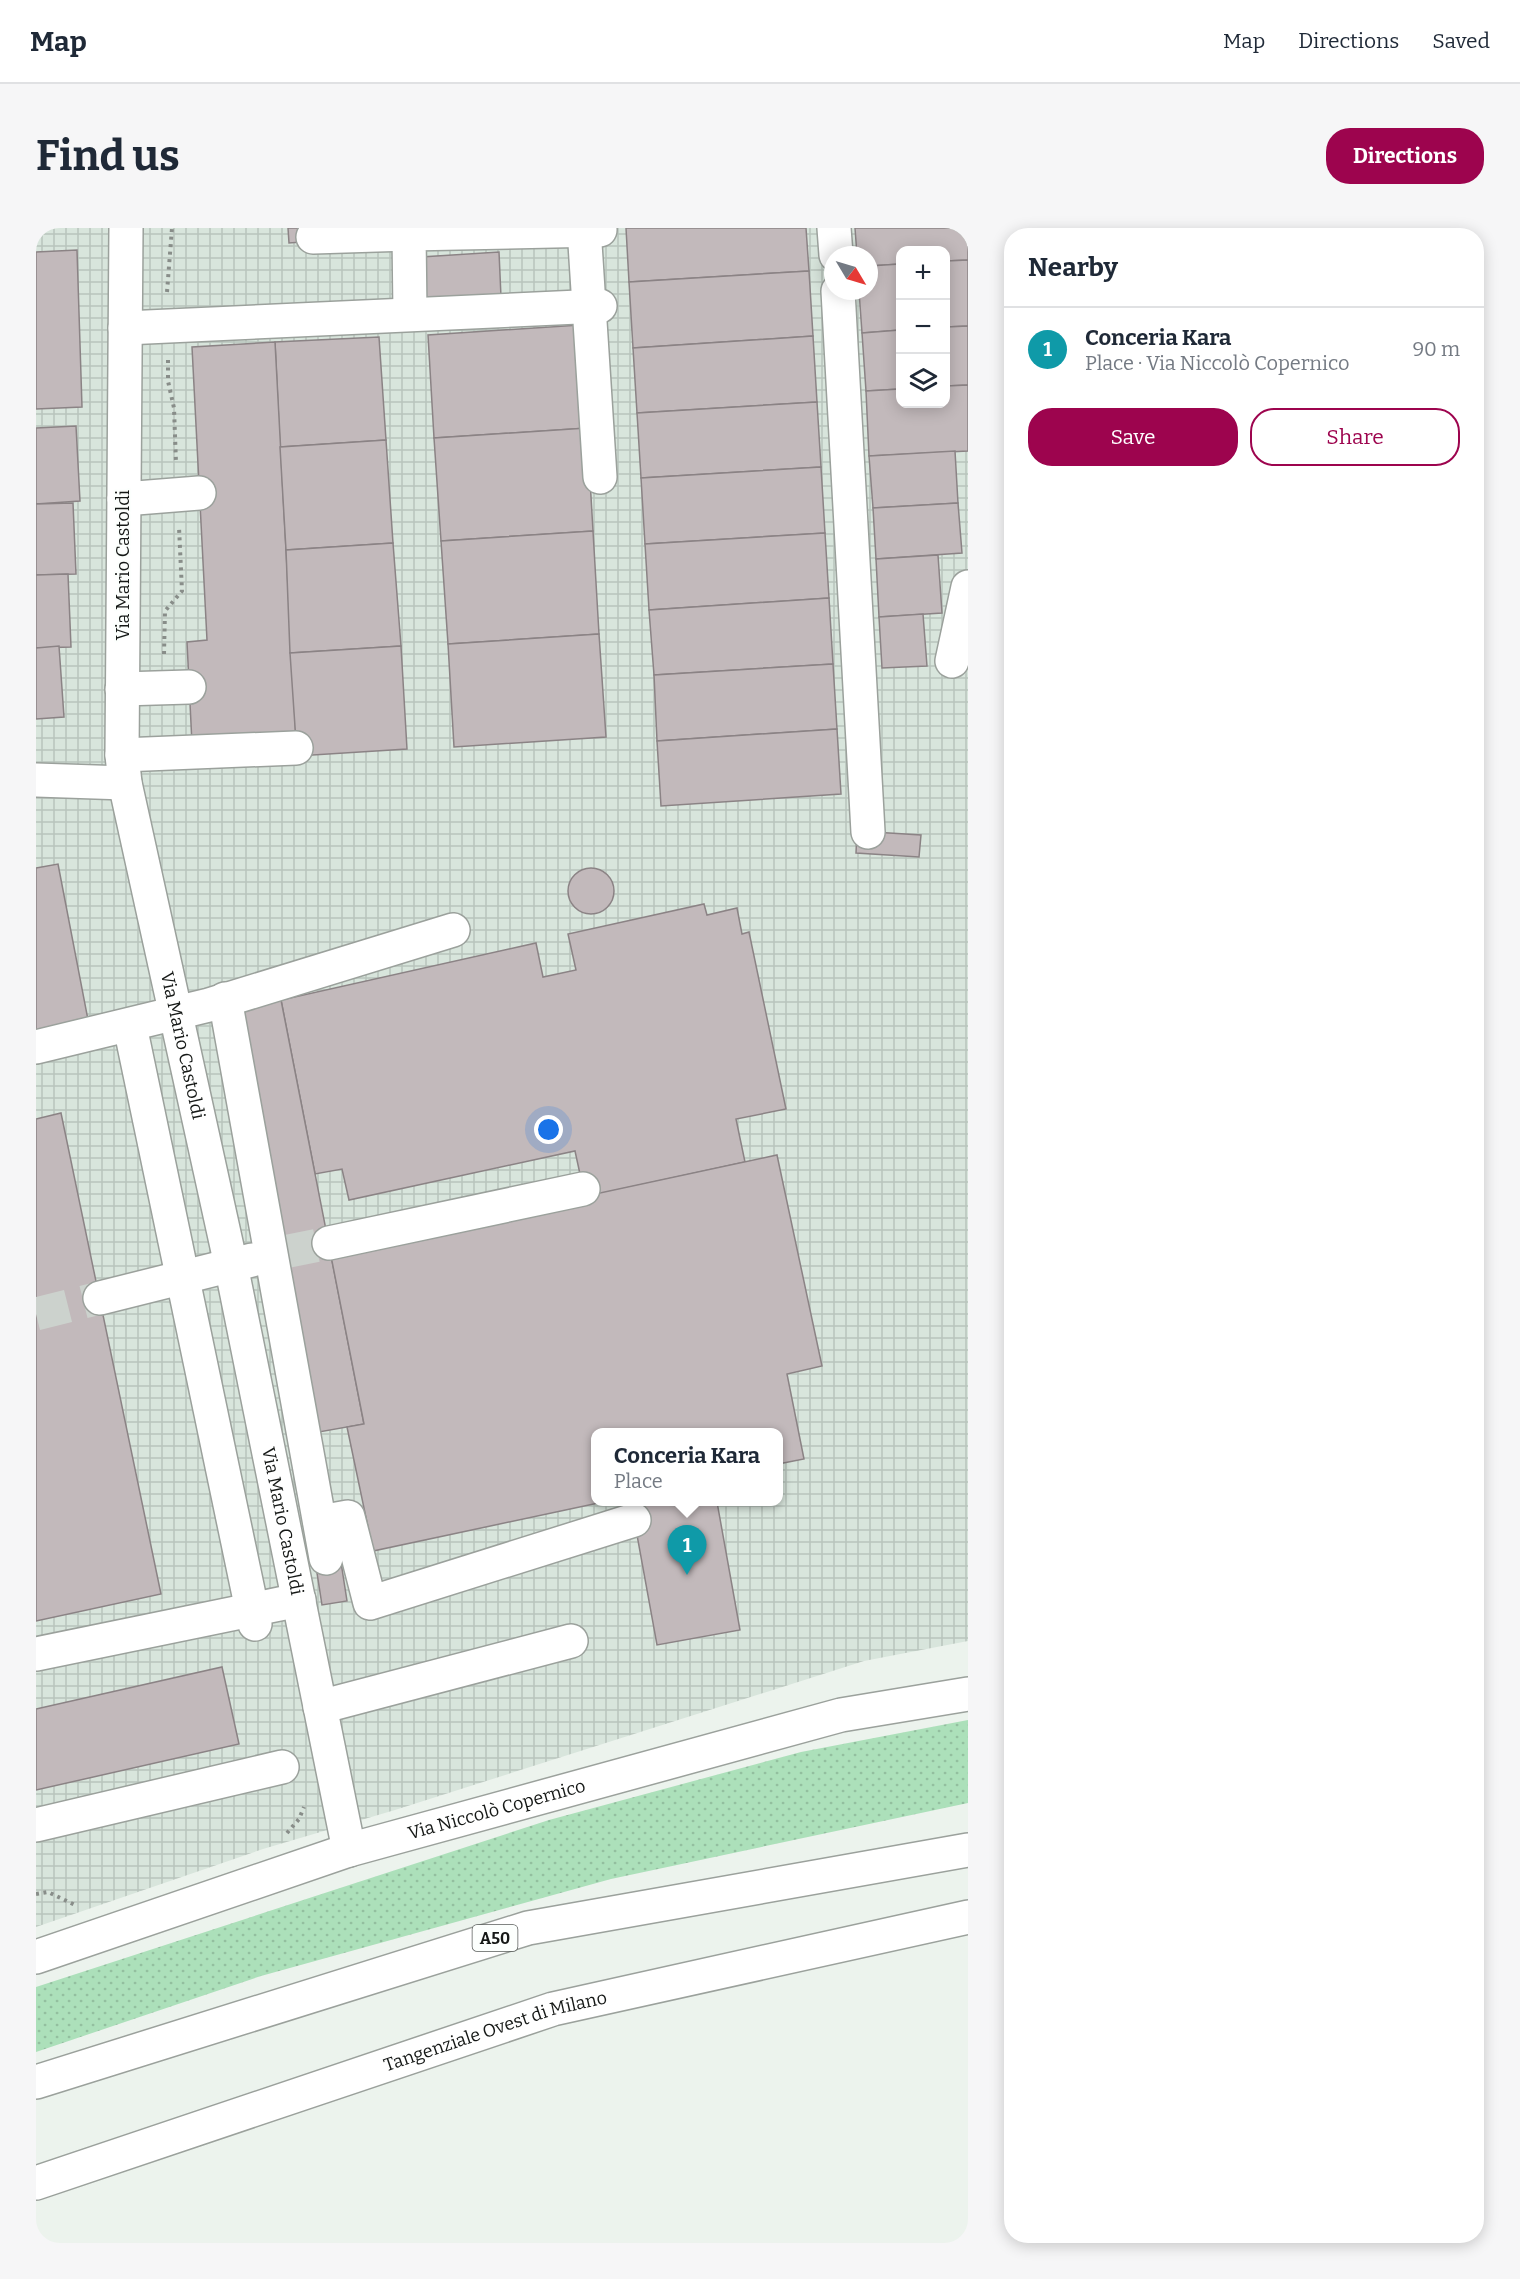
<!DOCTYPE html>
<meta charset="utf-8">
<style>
body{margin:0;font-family:Bitter,serif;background:#f6f6f7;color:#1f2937}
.controls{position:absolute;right:18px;top:18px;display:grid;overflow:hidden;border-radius:12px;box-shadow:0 3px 15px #0003}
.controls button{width:54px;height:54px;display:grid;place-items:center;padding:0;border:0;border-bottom:2px solid #e0e1e3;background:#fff;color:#1f2937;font:30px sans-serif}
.compass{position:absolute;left:788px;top:18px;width:54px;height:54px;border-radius:50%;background:#fff;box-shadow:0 3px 15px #0003;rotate:128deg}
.you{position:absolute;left:513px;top:902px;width:21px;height:21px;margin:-15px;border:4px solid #fff;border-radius:50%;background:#1a73e8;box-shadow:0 0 0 9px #1a73e833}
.badge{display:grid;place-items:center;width:39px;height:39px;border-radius:50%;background:#9d044e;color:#fff;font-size:20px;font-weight:700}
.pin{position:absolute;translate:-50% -50px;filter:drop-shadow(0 2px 3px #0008)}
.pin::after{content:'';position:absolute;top:32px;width:21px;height:18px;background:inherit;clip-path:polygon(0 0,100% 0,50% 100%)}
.popup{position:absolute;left:555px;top:1200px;width:192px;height:78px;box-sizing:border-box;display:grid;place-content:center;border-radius:12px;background:#fff;filter:drop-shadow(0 2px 4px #0005);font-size:20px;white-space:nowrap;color:#747a83}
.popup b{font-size:22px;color:#1f2937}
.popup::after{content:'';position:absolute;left:50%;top:100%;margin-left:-12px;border:12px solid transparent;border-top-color:#fff}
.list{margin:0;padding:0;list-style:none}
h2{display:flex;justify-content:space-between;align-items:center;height:78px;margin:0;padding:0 24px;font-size:26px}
h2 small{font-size:20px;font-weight:400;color:#747a83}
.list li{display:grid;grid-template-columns:39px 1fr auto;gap:18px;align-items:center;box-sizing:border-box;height:84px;padding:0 24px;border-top:2px solid #e0e1e3}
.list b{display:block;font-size:22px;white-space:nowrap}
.list p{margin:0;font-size:20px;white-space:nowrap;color:#747a83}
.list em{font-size:20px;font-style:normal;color:#747a83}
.actions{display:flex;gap:12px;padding:18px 24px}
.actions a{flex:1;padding:14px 0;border:2px solid #9d044e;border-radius:24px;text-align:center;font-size:21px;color:#9d044e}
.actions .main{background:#9d044e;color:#fff}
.icon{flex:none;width:33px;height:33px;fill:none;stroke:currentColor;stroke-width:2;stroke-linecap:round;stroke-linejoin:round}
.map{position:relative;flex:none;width:932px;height:2015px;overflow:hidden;border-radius:24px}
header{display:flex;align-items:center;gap:36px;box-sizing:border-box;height:84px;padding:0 30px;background:#fff;border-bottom:2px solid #e0e1e3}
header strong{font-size:28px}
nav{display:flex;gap:33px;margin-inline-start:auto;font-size:21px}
.intro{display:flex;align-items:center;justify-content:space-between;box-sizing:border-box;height:144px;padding:0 36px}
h1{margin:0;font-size:42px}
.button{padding:15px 27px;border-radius:24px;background:#9d044e;color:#fff;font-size:21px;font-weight:700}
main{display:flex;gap:36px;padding:0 36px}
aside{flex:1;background:#fff;border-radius:24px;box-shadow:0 3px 15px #0003}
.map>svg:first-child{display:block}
.industrial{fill:url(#industrial-grid);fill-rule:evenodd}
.grass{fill:url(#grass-dots)}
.building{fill:#c2b9bb;stroke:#8b8385;stroke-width:1.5}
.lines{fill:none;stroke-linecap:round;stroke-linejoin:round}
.minor-tunnel{stroke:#ccd2cd;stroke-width:33;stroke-dasharray:33 16;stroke-linecap:butt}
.minor-casing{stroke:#9ba19c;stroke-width:36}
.highway-casing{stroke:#9ba19c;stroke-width:36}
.path{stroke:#888d89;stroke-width:4;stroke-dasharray:3 4.5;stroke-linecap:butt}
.minor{stroke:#fff;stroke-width:33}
.highway{stroke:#fff;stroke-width:33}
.labels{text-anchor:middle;stroke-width:4.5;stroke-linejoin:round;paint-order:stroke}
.shield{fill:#fcfffd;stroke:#5a5d5b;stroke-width:1.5}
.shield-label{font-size:16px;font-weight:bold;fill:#151816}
.street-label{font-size:18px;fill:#151816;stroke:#fcfffd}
</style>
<header>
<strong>Map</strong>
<nav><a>Map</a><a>Directions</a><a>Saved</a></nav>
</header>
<div class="intro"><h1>Find us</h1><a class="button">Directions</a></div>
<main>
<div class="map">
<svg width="932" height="2015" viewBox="0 0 932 2015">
<defs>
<pattern id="industrial-grid" width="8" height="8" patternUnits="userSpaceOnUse" patternTransform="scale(1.5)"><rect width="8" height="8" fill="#d8e5dc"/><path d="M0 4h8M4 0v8" fill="none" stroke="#b8c4bc"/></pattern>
<pattern id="grass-dots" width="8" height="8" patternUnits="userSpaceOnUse" patternTransform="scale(1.5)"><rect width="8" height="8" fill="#ace0ba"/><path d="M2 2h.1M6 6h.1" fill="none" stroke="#93bf9f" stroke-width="1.8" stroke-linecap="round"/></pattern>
</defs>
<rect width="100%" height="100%" fill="#ecf3ed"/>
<path class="industrial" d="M 0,0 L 932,0 L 932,1413 L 828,1433 L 359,1582 L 227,1621 L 0,1699 ZM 864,22 L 910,22 L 910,176 L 864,176 ZM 797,27 L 833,27 L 833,63 L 797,63 ZM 560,1204 L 742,1204 L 742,1274 L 560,1274 Z"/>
<path class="grass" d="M 932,1492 L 932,1575 L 575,1651 L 225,1748 L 0,1824 L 0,1759 L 513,1592 L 765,1524 Z"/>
<g class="building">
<path d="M 252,0 L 277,0 L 278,13 L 253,15 Z"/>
<path d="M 590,0 L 770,0 L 773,43 L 593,54 Z"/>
<path d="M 819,0 L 932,0 L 932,32 L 910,33 L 910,22 L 864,22 L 864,36 L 833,38 L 833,27 L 821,27 Z"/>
<path d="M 41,22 L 46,179 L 0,181 L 0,24 Z"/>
<path d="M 463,24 L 465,69 L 388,75 L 385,29 Z"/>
<path d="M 932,32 L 932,98 L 910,99 L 910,33 Z"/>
<path d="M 864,36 L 864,102 L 826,105 L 823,63 L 833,63 L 833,38 Z"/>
<path d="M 773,43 L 777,108 L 597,120 L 593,54 Z"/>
<path d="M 544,97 L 551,200 L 398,210 L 392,107 Z"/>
<path d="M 932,98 L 932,157 L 910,158 L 910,99 Z"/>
<path d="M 864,102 L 864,161 L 830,163 L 826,105 Z"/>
<path d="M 777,108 L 781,174 L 601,185 L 597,120 Z"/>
<path d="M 343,109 L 350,212 L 244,219 L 239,114 Z"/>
<path d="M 239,114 L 260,510 L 156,516 L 151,414 L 171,412 L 156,119 Z"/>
<path d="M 932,157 L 932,223 L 833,228 L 830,163 L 864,161 L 864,176 L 910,176 L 910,158 Z"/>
<path d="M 781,174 L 785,239 L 605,250 L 601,185 Z"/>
<path d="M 40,198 L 44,273 L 0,276 L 0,200 Z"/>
<path d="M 551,200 L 557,303 L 405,313 L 398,210 Z"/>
<path d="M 350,212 L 357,315 L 250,322 L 244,219 Z"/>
<path d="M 919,223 L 922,275 L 837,280 L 833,228 Z"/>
<path d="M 785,239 L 789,305 L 609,316 L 605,250 Z"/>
<path d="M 37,275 L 40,346 L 0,347 L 0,276 Z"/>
<path d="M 922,275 L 926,325 L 840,331 L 837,280 Z"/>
<path d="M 557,303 L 563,406 L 412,416 L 405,313 Z"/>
<path d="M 789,305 L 793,370 L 613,382 L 609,316 Z"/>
<path d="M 357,315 L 365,418 L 254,425 L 250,322 Z"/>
<path d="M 902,327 L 906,385 L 843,389 L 840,331 Z"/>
<path d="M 32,346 L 35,419 L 0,420 L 0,347 Z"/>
<path d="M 793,370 L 797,436 L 618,447 L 613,382 Z"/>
<path d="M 887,386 L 891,438 L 846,440 L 843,389 Z"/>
<path d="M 563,406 L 570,509 L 418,519 L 412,416 Z"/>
<path d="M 23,418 L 28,489 L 0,491 L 0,420 Z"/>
<path d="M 365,418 L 371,521 L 261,528 L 254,425 Z"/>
<path d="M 797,436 L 801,501 L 621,513 L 618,447 Z"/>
<path d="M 801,501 L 805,566 L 625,578 L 621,513 Z"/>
<path d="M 821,603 L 885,607 L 883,629 L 820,625 Z"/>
<path d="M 22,636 L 53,797 L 0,807 L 0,640 Z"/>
<circle cx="555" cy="663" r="23"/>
<path d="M 668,676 L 671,687 L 701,680 L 706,706 L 713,704 L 750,881 L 700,891 L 709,934 L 549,969 L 539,923 L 313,972 L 306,941 L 279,946 L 245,772 L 500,715 L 507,749 L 540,742 L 532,706 Z"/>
<path d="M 245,772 L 328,1196 L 283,1204 L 200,781 Z"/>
<path d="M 25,885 L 125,1366 L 0,1393 L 0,891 Z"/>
<path d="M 741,927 L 786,1138 L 751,1146 L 768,1231 L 742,1236 L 742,1204 L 560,1204 L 560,1274 L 567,1274 L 337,1323 L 311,1199 L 328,1196 L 294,1023 Z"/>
<path d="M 595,1274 L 681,1274 L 704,1402 L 621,1417 Z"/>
<path d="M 304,1328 L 311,1373 L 286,1377 L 279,1332 Z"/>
<path d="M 186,1439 L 203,1516 L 0,1562 L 0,1481 Z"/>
</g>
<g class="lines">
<g class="minor-tunnel">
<path d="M 248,1024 L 293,1015"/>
<path d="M 0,1086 L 64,1070"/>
</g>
<g class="minor-casing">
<g id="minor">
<path id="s1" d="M 90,0 L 86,527 L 89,555 L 195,1037 L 313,1622"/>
<path d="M 548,0 L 564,249"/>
<path d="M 798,0 L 800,27"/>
<path d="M 277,9 L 373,6 L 372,0"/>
<path d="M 802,63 L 832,604"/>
<path d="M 374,85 L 373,6 L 564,2"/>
<path d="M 89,100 L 564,78"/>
<path d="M 88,271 L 163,265"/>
<path d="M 916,433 L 932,359"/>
<path d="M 86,461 L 153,459"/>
<path d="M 86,527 L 260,520"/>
<path d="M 0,552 L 89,555"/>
<path d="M 189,771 L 290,1330"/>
<path d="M 94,798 L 219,1396"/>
<path d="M 0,819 L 173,777 L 417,702"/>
<path d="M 293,1015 L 547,961"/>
<path d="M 64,1070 L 216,1032"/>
<path d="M 284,1294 L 312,1289 L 334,1375 L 598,1292"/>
<path d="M 0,1426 L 263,1372"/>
<path d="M 284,1479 L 535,1413"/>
<path d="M 0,1597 L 246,1539"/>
<path id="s2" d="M 0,1729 L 313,1622 L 805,1487 L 932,1466"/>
</g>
</g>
<g class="highway-casing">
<g id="highway">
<path d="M 0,1854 L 492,1700 L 932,1622"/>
<path id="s3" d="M 0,1955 L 517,1781 L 932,1689"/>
</g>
</g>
<g class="path">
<path d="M 131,64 L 136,0"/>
<path d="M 132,132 L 132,153 L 138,180 L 140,235"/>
<path d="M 128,426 L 129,383 L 146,363 L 143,299"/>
<path d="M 251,1605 L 263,1591 L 268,1579"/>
<path d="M 0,1666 L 12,1664 L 41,1678"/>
</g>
<use href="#minor" class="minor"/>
<use href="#highway" class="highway"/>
</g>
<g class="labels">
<rect class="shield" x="436.5" y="1697" width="45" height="26" rx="4.5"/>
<g class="shield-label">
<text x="459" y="1716">A50</text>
</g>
<g class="street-label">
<text transform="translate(87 337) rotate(-90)" y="6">Via Mario Castoldi</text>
<text dy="6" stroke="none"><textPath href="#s1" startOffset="824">Via Mario Castoldi</textPath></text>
<text dy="6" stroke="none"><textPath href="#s1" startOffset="1310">Via Mario Castoldi</textPath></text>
<text dy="6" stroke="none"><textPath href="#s2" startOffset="484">Via Niccolò Copernico</textPath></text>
<text dy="6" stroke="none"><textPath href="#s3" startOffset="484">Tangenziale Ovest di Milano</textPath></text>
</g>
</g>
</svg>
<div class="controls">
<button>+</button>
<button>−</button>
<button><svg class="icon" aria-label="layers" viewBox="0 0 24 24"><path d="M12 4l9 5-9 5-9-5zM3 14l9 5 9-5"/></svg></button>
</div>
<svg class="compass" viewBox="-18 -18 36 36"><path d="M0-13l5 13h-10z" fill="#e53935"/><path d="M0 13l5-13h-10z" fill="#747a83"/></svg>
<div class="you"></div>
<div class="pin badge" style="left:651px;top:1347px;background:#0f9aa8">1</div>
<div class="popup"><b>Conceria Kara</b>Place</div>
</div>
<aside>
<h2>Nearby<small></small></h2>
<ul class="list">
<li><span class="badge" style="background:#0f9aa8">1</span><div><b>Conceria Kara</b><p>Place · Via Niccolò Copernico</p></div><em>90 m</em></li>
</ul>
<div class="actions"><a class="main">Save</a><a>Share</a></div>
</aside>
</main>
